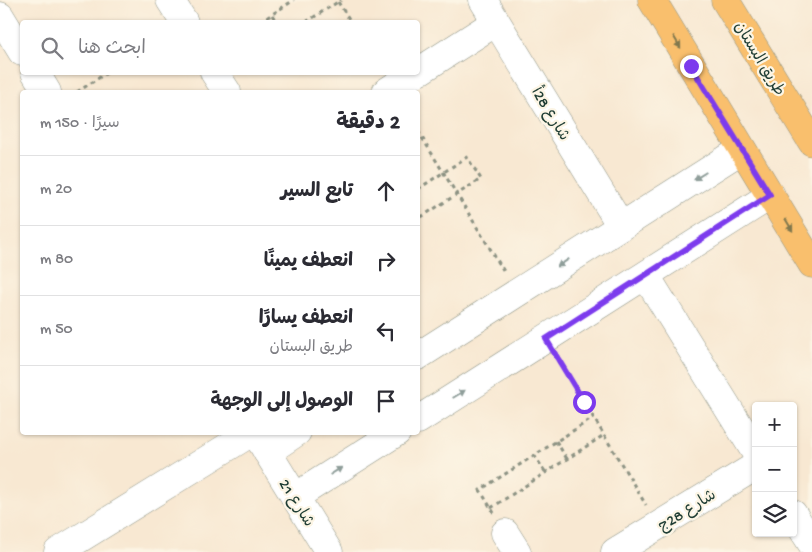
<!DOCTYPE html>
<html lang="ar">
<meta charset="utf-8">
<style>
body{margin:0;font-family:"Gochi Hand","Playpen Sans Arabic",sans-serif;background:#f7f7f7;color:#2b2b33;direction:rtl}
.controls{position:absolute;right:15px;bottom:15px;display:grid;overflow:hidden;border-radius:5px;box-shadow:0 1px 4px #0004}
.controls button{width:45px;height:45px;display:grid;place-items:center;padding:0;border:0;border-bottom:1px solid #e1e1e2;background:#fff;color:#2b2b33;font:25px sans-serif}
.stop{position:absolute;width:15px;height:15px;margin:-11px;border:4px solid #7c3aed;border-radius:50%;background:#fff}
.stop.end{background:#7c3aed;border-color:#fff;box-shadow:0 1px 5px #0008}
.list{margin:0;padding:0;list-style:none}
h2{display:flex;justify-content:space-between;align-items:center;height:65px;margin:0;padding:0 20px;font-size:21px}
h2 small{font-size:16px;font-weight:400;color:#7c7c81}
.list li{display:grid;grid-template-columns:32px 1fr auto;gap:15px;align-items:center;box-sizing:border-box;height:70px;padding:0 20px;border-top:1px solid #e1e1e2}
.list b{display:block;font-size:19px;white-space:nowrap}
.list p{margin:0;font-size:16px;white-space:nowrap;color:#7c7c81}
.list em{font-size:16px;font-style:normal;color:#7c7c81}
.icon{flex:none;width:28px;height:28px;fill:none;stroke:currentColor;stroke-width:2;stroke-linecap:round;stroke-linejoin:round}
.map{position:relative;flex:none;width:812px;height:552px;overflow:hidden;direction:ltr}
.search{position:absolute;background:#fff;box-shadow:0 1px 4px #0004;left:20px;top:20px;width:400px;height:55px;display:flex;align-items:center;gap:12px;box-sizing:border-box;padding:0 18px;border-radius:5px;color:#7c7c81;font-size:19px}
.panel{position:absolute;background:#fff;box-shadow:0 1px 4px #0004;left:20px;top:90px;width:400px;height:345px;border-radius:5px;direction:rtl}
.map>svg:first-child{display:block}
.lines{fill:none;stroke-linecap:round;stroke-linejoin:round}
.minor-casing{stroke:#8c9283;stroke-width:29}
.major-casing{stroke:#8c9283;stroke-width:29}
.path{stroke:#8c9283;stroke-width:3;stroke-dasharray:4 4;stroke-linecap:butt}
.minor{stroke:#fff;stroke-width:28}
.major{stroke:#f9bf6d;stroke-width:28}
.oneway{fill:#81784e}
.oneway2{fill:#8f9e9a}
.route{stroke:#7c3aed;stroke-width:6}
.labels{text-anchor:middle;stroke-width:4.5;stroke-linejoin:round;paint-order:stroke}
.street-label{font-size:16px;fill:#1f3d34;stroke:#fcf5e5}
</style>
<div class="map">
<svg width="812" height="552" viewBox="0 0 812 552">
<rect width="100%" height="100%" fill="#fcf5e5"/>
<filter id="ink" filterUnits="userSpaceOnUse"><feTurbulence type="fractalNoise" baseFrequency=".02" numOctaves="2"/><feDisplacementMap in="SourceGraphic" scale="10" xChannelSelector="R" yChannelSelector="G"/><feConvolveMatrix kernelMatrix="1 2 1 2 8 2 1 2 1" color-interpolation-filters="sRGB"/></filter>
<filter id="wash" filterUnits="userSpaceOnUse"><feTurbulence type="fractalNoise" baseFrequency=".0096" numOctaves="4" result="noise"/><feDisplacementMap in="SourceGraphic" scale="20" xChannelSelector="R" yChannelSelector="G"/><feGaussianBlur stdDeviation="1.12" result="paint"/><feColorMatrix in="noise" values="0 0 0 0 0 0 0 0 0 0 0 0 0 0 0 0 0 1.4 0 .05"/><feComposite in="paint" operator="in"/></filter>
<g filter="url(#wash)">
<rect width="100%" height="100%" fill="#f8e8d2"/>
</g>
<g filter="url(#ink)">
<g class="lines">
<g class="minor-casing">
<g id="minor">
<path d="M 170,0 L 184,22"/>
<path d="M 483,0 L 621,226"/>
<path d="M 0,16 L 22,52"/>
<path d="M 35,72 L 47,92"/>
<path d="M 214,72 L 227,92"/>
<path d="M 418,72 L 496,22"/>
<path d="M 386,92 L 417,72"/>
<path d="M 646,276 L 756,453"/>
<path d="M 418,356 L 741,150"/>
<path d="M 418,420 L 771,195"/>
<path d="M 255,432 L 329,552"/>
<path d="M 267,452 L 297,432"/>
<path d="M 295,497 L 397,432"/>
<path d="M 793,514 L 812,544"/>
<path d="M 505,533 L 517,552"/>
<path d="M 58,552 L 252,432"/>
<path d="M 615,552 L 756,466"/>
</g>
</g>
<g class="major-casing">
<g id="major">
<path d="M 652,0 L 812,264"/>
<path d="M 725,0 L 812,142"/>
</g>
</g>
<g class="path">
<path d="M 338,2 L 351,22"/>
<path d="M 272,15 L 277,22"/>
<path d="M 260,22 L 294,0"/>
<path d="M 306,22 L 341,0"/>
<path d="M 77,92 L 108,72"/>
<path d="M 418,131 L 505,273"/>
<path d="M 418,189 L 467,157 L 481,179 L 418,219"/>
<path d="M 418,209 L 422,216"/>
<path d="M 559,360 L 646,505"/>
<path d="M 556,441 L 567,459"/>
<path d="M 534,455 L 546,473"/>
<path d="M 491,508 L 604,435"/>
<path d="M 494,513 L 480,490 L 593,418"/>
</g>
<use href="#minor" class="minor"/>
<use href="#major" class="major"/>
</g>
<defs><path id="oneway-solid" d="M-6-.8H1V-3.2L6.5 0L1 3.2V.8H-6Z" transform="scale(1.25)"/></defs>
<g class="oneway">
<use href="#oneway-solid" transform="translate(677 42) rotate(59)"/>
<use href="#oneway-solid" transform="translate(789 225) rotate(59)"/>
</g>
<g class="oneway2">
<use href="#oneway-solid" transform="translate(700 176) rotate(148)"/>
<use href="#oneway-solid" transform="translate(563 263) rotate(147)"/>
<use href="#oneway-solid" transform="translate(459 394) rotate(-32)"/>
<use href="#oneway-solid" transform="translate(336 471) rotate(-32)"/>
</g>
</g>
<g class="lines" filter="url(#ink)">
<path class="route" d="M 584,402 L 546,339 L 770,195 L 691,66"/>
</g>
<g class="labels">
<g class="street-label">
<text transform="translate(761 58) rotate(59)" y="6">طريق البستان</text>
<text transform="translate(552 113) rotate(59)" y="6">شارع 28أ</text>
<text transform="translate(298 502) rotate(58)" y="6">شارع 21</text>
<text transform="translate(686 509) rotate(-32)" y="6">شارع 28ج</text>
</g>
</g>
</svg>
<div class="controls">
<button>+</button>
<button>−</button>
<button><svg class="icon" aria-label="layers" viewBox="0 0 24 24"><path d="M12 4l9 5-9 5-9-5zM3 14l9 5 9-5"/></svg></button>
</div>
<div class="stop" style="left:584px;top:402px"></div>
<div class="stop end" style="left:691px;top:66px"></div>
<div class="search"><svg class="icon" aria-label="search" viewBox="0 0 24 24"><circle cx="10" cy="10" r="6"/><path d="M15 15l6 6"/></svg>ابحث هنا</div>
<section class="panel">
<h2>2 دقيقة<small>سيرًا · 150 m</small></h2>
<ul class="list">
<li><svg class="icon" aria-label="ahead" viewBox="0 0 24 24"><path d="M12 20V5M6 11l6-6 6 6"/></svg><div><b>تابع السير</b></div><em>20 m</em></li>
<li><svg class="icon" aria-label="right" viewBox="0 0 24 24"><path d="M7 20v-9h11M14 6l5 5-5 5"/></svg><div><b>انعطف يمينًا</b></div><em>80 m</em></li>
<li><svg class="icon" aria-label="left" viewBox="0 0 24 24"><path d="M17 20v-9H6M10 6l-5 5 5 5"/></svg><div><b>انعطف يسارًا</b><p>طريق البستان</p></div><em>50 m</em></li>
<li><svg class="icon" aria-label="arrive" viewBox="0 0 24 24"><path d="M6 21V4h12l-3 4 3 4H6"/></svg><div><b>الوصول إلى الوجهة</b></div></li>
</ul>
</section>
</div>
